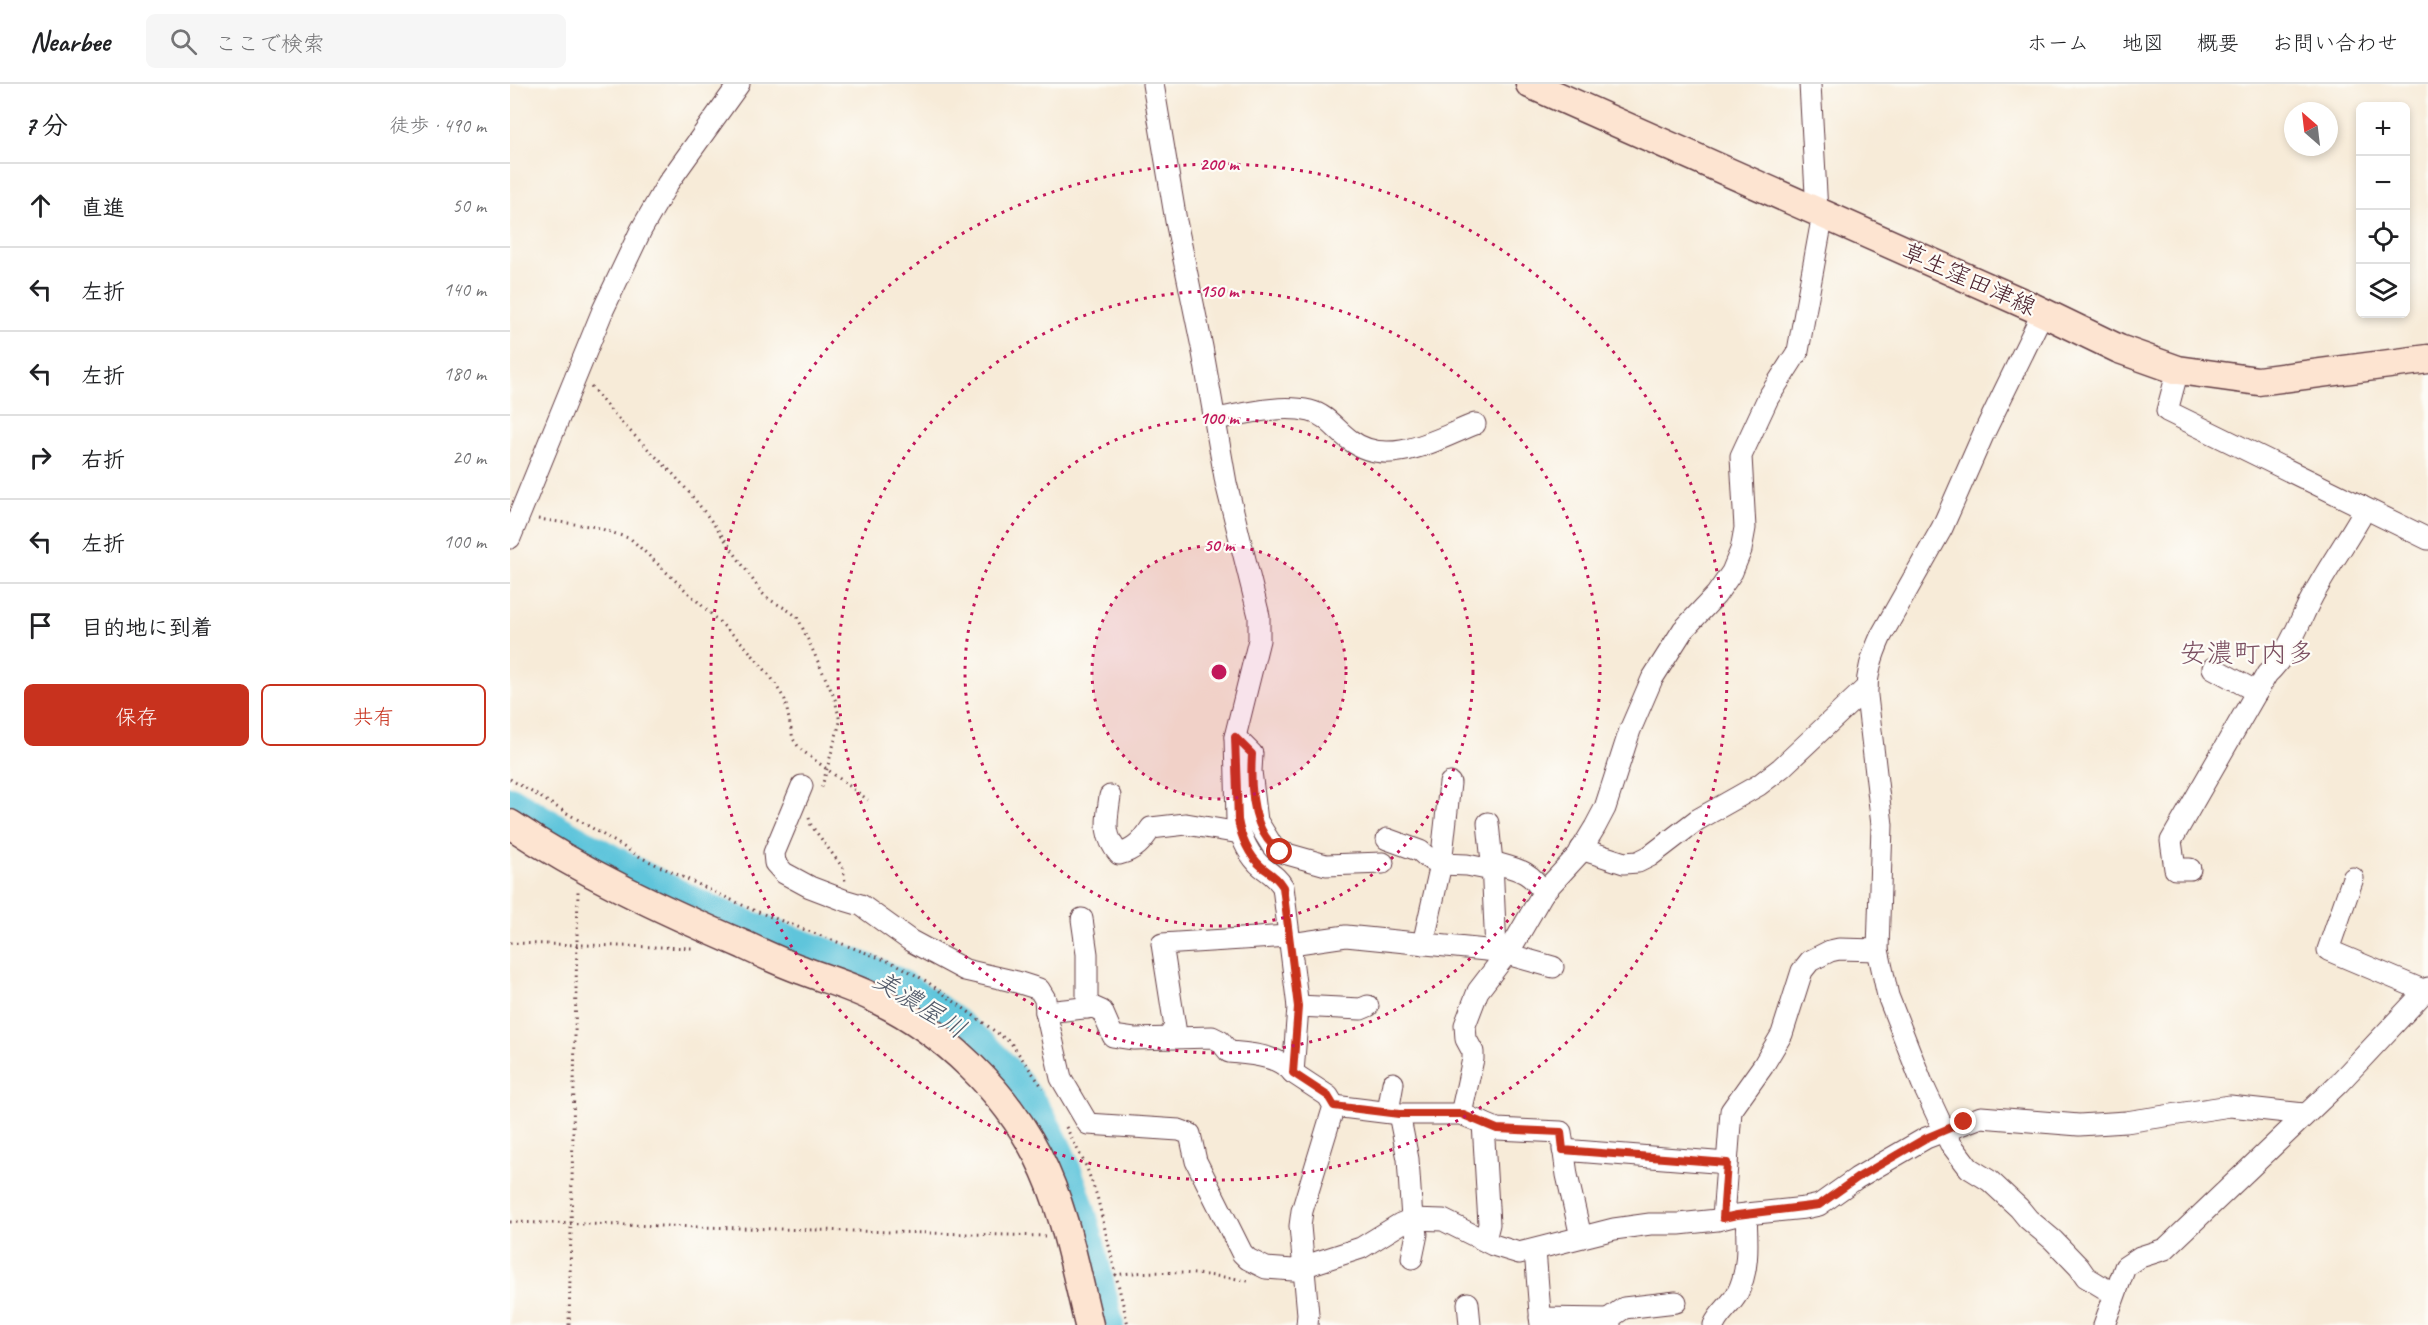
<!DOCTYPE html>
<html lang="ja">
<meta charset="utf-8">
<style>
body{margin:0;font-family:Caveat,"Klee One",sans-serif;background:#f6f6f6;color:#202124}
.controls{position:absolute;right:18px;top:18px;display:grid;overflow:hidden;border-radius:9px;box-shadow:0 3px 9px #0003}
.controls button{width:54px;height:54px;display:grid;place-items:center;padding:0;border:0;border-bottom:2px solid #e0e0e0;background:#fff;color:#202124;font:30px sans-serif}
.compass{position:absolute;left:1774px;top:18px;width:54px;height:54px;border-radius:50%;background:#fff;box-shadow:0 3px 9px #0003;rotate:332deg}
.stop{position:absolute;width:18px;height:18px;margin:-14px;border:4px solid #c8321e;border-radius:50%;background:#fff}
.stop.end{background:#c8321e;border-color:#fff;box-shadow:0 2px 6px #0008}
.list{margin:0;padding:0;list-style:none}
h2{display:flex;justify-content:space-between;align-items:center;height:78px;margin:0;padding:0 24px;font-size:26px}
h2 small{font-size:20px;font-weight:400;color:#757577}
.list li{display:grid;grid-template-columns:39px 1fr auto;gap:18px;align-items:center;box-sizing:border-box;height:84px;padding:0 24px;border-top:2px solid #e0e0e0}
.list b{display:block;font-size:22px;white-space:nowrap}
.list em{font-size:20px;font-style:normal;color:#757577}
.actions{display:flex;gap:12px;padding:18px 24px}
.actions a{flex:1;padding:14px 0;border:2px solid #c8321e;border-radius:9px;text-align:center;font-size:21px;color:#c8321e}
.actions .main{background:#c8321e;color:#fff}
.icon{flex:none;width:33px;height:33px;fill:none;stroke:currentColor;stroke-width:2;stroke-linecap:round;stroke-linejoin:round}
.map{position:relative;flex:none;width:1918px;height:1241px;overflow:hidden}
header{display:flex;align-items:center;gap:36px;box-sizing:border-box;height:84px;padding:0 30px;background:#fff;border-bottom:2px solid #e0e0e0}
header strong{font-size:28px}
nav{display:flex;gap:33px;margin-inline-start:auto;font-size:21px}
.search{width:420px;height:54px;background:#f6f6f6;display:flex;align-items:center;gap:15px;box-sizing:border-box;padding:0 21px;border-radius:9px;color:#757577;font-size:22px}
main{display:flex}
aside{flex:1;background:#fff}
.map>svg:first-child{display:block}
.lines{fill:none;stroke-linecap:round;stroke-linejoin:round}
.river{stroke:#5ec5db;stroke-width:30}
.street-casing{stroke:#643e45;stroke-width:23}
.secondary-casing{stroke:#643e45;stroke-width:31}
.path{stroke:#643e45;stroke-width:3;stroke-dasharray:1.5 4.5;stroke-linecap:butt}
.street{stroke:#fff;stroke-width:21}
.secondary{stroke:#fde4d1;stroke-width:28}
.route{stroke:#c8321e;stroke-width:8}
.ring{fill:none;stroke:#c2185b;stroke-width:3;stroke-dasharray:3 6}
.labels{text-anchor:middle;stroke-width:4.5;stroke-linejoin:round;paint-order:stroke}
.street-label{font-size:24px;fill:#4a1f2b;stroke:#fdfcf7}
.water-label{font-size:26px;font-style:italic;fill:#515969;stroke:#fdfcf7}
.quarter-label{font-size:27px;fill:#7a4e60;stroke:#fdfcf7}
.centre{fill:#c2185b;stroke:#fdfcf7;stroke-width:3}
.ring-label{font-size:18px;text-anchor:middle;font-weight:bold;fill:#c2185b;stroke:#fdfcf7;stroke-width:4.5;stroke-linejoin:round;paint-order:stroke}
</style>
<header>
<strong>Nearbee</strong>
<div class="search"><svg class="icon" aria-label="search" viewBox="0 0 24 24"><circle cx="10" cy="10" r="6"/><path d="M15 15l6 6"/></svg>ここで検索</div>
<nav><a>ホーム</a><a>地図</a><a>概要</a><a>お問い合わせ</a></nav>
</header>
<main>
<aside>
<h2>7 分<small>徒歩 · 490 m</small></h2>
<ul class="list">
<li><svg class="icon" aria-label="ahead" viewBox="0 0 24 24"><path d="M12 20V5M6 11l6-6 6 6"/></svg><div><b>直進</b></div><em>50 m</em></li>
<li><svg class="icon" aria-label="left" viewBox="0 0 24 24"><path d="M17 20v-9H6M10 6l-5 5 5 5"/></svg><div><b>左折</b></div><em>140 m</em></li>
<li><svg class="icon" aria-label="left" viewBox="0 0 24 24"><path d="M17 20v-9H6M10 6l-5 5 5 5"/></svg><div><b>左折</b></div><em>180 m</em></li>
<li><svg class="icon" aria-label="right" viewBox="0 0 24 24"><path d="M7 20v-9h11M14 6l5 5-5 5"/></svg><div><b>右折</b></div><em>20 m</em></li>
<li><svg class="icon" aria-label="left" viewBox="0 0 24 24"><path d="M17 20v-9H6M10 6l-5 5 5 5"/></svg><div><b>左折</b></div><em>100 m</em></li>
<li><svg class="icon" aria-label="arrive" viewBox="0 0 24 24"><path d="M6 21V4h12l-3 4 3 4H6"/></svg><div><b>目的地に到着</b></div></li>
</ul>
<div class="actions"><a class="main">保存</a><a>共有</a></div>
</aside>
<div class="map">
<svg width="1918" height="1241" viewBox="0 0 1918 1241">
<rect width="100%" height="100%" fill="#fdfcf7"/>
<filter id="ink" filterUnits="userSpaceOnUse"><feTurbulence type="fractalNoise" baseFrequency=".0167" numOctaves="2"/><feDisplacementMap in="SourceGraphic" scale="12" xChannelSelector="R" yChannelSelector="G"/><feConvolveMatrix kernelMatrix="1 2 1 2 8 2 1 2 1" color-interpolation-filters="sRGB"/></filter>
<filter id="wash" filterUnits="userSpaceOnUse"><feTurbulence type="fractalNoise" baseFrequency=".008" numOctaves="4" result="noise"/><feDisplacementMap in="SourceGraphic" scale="24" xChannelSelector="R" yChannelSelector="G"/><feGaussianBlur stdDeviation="1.35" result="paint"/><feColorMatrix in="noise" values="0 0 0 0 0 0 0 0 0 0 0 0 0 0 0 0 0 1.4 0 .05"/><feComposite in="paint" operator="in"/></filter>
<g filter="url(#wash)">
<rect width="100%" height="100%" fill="#f7ebd8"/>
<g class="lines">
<path class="river" d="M 0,717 C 62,754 125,790 191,821 C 253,850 319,866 381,895 C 392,900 401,908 411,914 C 461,946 505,988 534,1039 C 570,1102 583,1172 599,1241"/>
</g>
</g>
<g filter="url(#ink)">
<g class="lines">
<g class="street-casing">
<g id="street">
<path d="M 643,0 L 666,137 L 692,263 L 716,399 L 749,532 L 749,556 L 725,653 L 727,736 C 731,753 739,772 752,783 C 761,790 767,793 773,803 L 788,923 L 783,989 L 818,1012 L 824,1022 L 792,1127 L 790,1142 L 798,1230 L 797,1241"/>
<path d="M 1300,0 L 1307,128"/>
<path d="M 1533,228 L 1473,351 L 1432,444 L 1371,552 C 1362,572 1356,590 1357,612 L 1372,741 L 1368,866 L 1378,912 L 1412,999 L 1440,1059 L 1459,1084 L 1480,1097 L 1509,1124 L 1518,1135 L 1543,1156 L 1569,1183 L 1576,1193 L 1604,1210"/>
<path d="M 1668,286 L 1657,327 L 1918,455"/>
<path d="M 705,335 C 735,330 769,320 800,327 C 817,331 826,346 840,356 C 878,385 927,355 965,340"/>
<path d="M 0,454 L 93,226 L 131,146 L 158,99 L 229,0"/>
<path d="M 1703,584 L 1747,608"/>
<path d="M 725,653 L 742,670 L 741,687 L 747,737 L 763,763 L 770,768 L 816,781 L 873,779"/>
<path d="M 292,702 L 264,769 L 265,779 L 274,789 L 300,803 L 334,816 L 351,821 L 401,857 L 455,886 L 507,898 L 529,905 L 535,915 L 536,928 L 551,994 L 578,1040 L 669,1046 L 680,1050 L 686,1077 L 732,1169 L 738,1175 L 756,1184 L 783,1186 L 851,1164 L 890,1140 L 902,1135 L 933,1136 L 983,1161 L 1009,1169 L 1104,1145 L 1140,1140 L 1169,1140 L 1207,1136 L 1227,1131 L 1295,1124 L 1309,1121 L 1347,1094 L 1416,1054 L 1471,1033 L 1569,1041 L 1616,1038 L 1720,1022 L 1794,1030"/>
<path d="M 600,712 C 597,736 592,750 609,770 C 625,766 632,758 641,744 L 676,740 L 730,749"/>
<path d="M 978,739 L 982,778 L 986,867"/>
<path d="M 877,755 L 910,767 L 918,774 L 931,780 L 957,781 L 982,786"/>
<path d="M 1071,765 L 1114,779 L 1128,778 L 1140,772 L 1187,736 L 1249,701 L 1271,684 L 1357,603"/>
<path d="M 982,778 C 1006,785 1021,786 1033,809"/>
<path d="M 1680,785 L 1665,785 L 1661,757 L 1757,590 C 1781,568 1790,533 1806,506 C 1820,481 1836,458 1850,434 L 1851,422"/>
<path d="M 1843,794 L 1818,866 L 1915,907"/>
<path d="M 572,835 L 577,870 L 577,924"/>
<path d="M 781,860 L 836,852 L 986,867 L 1043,883"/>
<path d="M 913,860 L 931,780 L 940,699"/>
<path d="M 788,922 L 851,925 L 858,922"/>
<path d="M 536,928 L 583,923 L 592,927 L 603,952 L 624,955 L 702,953 L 710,957 L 719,968 C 739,970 769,971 783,989"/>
<path d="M 658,954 L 665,943 L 652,860 L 779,852"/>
<path d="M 824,1022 L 889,1030 L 951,1030 L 987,1045 L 1051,1048 L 1057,1091 L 1071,1153"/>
<path d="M 878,1028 L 883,999"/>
<path d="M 889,1030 L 898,1075 L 902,1135 L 907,1150 L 902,1174"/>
<path d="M 951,1030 L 963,975 L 963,968 L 956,955 L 955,941 L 968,907 L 1001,864 L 1033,809 L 1068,771 L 1085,743 L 1095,724 L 1120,646 L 1142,595 L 1173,546 L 1206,511 L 1222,488 L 1231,466 L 1235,444 L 1231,372 L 1258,314 L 1288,267 L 1313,130"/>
<path d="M 973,1039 L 979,1140 L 975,1156"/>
<path d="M 1053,1066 L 1217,1079"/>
<path d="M 1213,1134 L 1221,1027 L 1253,982 L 1272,950 L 1292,887 L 1300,877 L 1320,867 L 1329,865 L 1368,866"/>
<path d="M 1025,1166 L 1031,1241"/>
<path d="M 958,1219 L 960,1241"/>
<path d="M 1030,1234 L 1098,1235 L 1100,1241"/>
<path d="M 1098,1235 L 1114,1224 L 1166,1218"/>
<path d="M 1204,1241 C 1209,1229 1221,1221 1227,1210 C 1240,1185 1237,1156 1236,1130"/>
<path d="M 1594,1241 L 1615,1183 L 1630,1173 L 1655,1165 L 1828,1000 L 1918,904"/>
</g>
</g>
<g class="secondary-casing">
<g id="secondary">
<path d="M 1020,0 L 1522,223 L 1609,265 L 1668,286 L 1748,297 L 1918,275"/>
<path d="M 0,740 C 73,789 153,826 234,861 C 253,870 272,879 292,886 C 318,896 344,903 368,916 C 434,948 495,1007 528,1072 C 555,1125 565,1184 579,1241"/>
</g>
</g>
<g class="path">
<path d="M 81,302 C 105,335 135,361 163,390 C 196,426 224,469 252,509 C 263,520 277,523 288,534 L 325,615 L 330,638 L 311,706"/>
<path d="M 28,435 L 86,443 L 121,455 L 234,561 L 261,593 L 275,616 L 283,655 L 290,665 L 358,716"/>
<path d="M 0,695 L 132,774 L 243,826 L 388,881 L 416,897 L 501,959 L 533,1004"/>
<path d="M 299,734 L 301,741 L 333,784 L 335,797"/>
<path d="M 0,859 L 184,864"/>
<path d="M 556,1043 L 576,1082 L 587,1112 L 618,1241"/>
<path d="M 0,1138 L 535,1152"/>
<path d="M 605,1191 C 640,1185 704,1190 738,1197"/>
<path d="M 59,1241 L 68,807"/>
</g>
<use href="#street" class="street"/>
<use href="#secondary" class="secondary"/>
</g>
</g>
<g class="lines" filter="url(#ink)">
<path class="route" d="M 770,768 C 741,748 740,702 742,670 L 725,653 L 728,736 C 731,753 739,772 752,783 C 761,790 767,793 773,803 L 788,923 L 783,989 L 818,1012 L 824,1022 L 889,1030 L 951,1030 L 987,1045 L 1051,1048 L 1053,1066 L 1217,1079 L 1213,1134 L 1227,1131 L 1309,1121 L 1347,1094 L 1416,1054 L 1454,1038"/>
</g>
<circle cx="709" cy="588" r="127" fill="#c2185b" fill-opacity=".12"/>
<g class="ring">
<circle cx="709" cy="588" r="127"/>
<circle cx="709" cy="588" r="254"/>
<circle cx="709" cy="588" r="381"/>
<circle cx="709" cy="588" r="508"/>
</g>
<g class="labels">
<g class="street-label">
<text transform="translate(1459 195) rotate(24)" y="8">草生窪田津線</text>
</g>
<g class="water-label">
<text transform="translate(410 920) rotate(32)" y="9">美濃屋川</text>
</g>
<g class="quarter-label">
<text x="1737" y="578">安濃町内多</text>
</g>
</g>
<circle cx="709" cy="588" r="9" class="centre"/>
<g class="ring-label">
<text x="709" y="86">200 m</text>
<text x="709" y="213">150 m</text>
<text x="709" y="340">100 m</text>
<text x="709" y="467">50 m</text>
</g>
</svg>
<div class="controls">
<button>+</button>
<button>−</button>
<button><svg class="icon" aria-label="locate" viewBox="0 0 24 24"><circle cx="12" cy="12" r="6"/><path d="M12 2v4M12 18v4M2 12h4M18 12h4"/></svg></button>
<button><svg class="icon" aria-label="layers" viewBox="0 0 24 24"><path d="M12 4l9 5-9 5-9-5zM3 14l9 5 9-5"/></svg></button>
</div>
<svg class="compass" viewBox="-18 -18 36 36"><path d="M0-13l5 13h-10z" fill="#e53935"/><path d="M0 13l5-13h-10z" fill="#757577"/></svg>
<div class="stop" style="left:770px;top:768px"></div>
<div class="stop end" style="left:1454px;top:1038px"></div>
</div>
</main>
